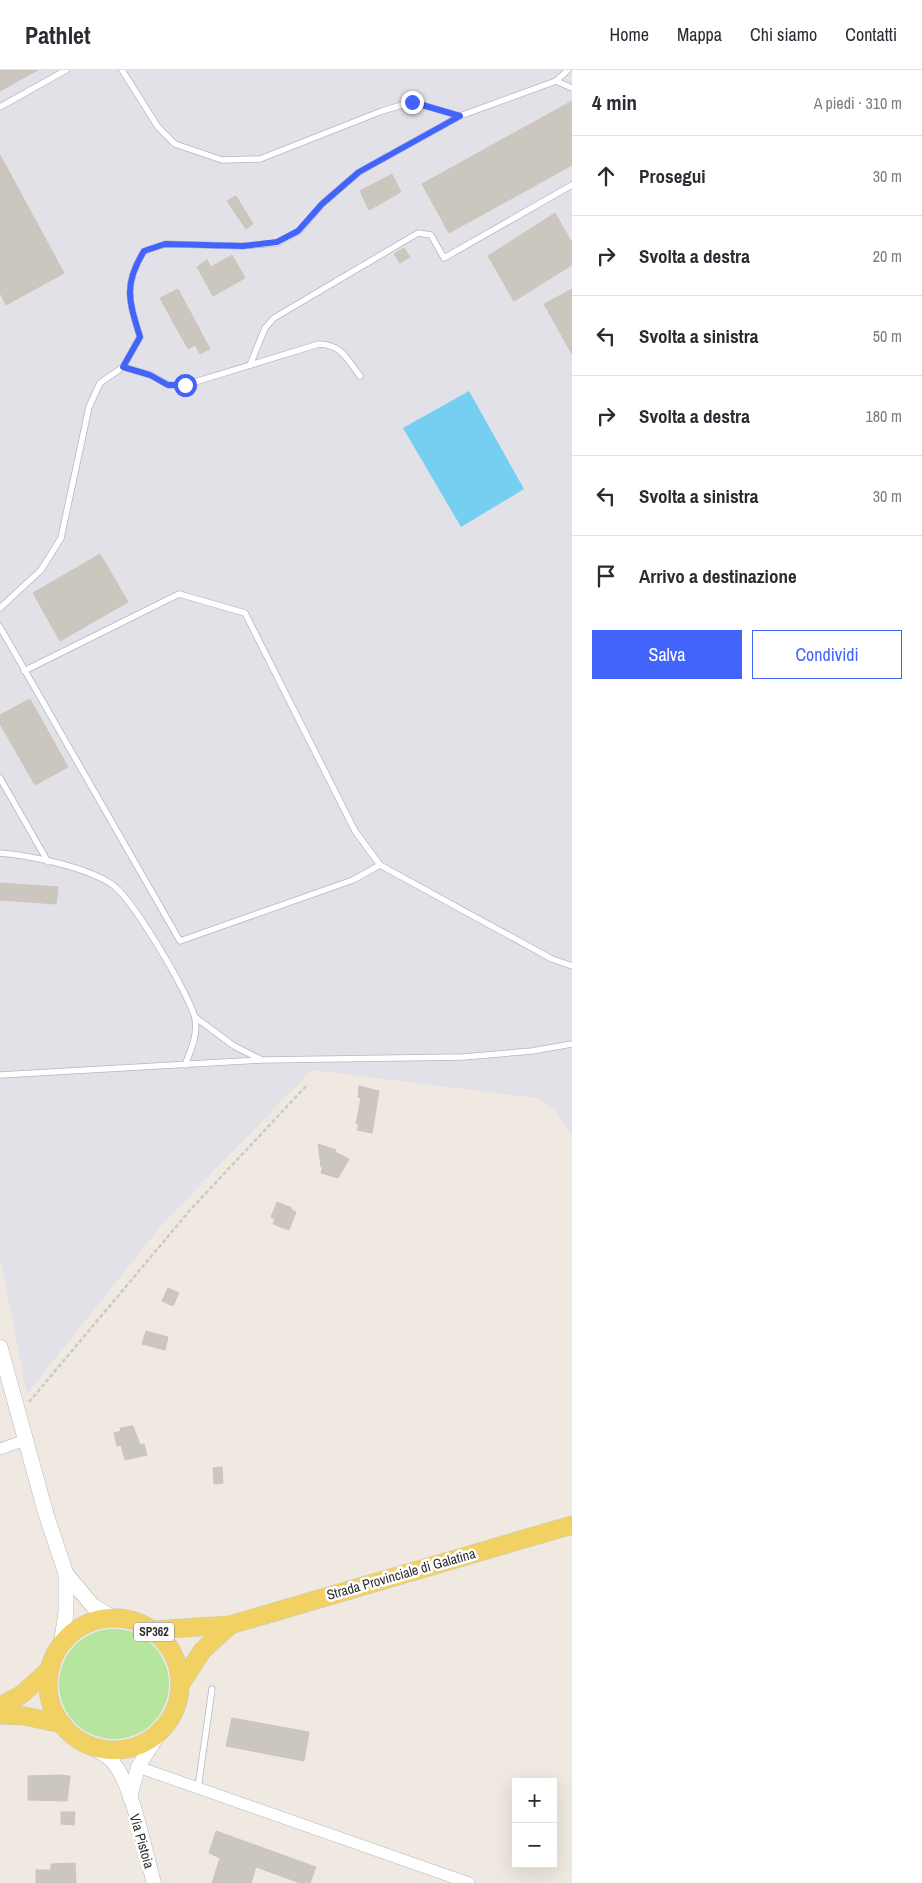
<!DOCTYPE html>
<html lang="it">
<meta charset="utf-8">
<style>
body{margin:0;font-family:"Archivo Narrow",sans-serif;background:#f2f2f3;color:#2b2b33}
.controls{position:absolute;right:15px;bottom:15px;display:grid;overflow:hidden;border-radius:0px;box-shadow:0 5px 20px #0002}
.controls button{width:45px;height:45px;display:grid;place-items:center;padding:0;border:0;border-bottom:1px solid #e1e1e2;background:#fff;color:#2b2b33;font:25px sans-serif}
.stop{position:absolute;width:15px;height:15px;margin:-11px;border:4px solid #4264fb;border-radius:50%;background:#fff}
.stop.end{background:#4264fb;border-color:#fff;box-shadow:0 1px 5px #0008}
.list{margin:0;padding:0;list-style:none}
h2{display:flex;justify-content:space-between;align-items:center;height:65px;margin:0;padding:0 20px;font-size:21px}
h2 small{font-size:16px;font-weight:400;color:#7c7c81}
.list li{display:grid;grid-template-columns:32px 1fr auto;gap:15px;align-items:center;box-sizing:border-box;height:80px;padding:0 20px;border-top:1px solid #e1e1e2}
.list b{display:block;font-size:19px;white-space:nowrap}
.list em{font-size:16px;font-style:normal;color:#7c7c81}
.actions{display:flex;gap:10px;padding:15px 20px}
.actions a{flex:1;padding:11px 0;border:1px solid #4264fb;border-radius:0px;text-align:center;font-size:18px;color:#4264fb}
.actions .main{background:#4264fb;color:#fff}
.icon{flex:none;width:28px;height:28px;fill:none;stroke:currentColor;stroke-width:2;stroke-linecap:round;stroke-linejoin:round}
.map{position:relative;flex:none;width:572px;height:1813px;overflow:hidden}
header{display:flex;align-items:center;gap:30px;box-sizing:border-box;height:70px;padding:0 25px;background:#fff;border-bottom:1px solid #e1e1e2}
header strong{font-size:24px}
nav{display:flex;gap:28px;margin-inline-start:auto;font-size:18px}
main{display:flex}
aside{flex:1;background:#fff}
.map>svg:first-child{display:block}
.industrial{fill:#e3e1e8}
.green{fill:#b6e59e}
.water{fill:#75cff0}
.building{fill:#cbc7bf;stroke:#cbc5ba}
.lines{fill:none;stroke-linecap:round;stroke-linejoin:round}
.service-casing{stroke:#b4b7c1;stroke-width:7}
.minor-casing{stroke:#b4b7c1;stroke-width:12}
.tertiary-casing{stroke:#b4b7c1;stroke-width:15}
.secondary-casing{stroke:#b4b7c1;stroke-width:16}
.primary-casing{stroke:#c9c9c9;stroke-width:19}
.path{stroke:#c9c9c9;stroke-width:2.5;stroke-dasharray:4 2.5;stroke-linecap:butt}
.service{stroke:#fff;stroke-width:5.5}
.minor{stroke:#fff;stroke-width:11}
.tertiary{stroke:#fff;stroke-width:14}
.secondary{stroke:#fff;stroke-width:15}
.primary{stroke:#f2d163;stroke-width:18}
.route{stroke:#4264fb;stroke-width:6}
.labels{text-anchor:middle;stroke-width:5;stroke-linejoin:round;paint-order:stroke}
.shield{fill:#fff;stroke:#6d6d6d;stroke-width:1}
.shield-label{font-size:12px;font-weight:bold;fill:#2e2e2e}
.street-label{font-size:14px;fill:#2e2e2e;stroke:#fff}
</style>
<header>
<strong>Pathlet</strong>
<nav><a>Home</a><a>Mappa</a><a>Chi siamo</a><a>Contatti</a></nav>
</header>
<main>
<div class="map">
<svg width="572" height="1813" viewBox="0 0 572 1813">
<rect width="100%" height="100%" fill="#efe9e1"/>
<path class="industrial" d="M 0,0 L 572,0 L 572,1067 L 558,1044 L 548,1034 L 537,1028 L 312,1000 L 165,1151 L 27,1324 L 0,1188 Z"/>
<circle class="green" cx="114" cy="1614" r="55"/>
<path class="water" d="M 469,321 L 524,419 L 461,457 L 403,358 Z"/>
<g class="building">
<path d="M 0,0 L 38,0 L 0,21 Z"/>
<path d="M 572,31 L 572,95 L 449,163 L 422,114 Z"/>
<path d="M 0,85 L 64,203 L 6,235 L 0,223 Z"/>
<path d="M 392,104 L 401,122 L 369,140 L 360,121 Z"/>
<path d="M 236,126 L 253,154 L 246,159 L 227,131 Z"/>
<path d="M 555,143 L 572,173 L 572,195 L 514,231 L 488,186 Z"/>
<path d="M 404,178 L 410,187 L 400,193 L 394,184 Z"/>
<path d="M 232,185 L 245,208 L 213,226 L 197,197 L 207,190 L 211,197 Z"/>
<path d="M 178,219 L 210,279 L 200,284 L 195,275 L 188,279 L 160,228 Z"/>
<path d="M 572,219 L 572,284 L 544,234 Z"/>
<path d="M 100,484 L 128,532 L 60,571 L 33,523 Z"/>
<path d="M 30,629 L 68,697 L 35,715 L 0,654 L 0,645 Z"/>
<path d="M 0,813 L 58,817 L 56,834 L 0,830 Z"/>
<path d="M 359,1016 L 379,1021 L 372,1063 L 357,1060 L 359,1054 L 356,1054 L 361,1028 L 358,1027 Z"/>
<path d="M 318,1074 L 336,1080 L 335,1082 L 349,1089 L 338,1108 L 321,1103 L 323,1097 L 321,1097 Z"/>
<path d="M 277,1132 L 292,1138 L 291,1140 L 296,1142 L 289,1160 L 273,1154 L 275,1149 L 271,1147 Z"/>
<path d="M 168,1218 L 179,1223 L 173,1236 L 162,1231 Z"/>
<path d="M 146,1261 L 168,1267 L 165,1280 L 142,1274 Z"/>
<path d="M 133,1356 L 140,1375 L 144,1374 L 147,1385 L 125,1390 L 121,1375 L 117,1376 L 114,1363 L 121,1361 L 120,1358 Z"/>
<path d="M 222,1397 L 223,1413 L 214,1414 L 213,1398 Z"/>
<path d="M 232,1648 L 309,1662 L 304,1691 L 226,1676 Z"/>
<path d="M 60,1705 L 70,1706 L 67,1731 L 28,1730 L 28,1706 Z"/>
<path d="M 61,1742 L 75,1742 L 74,1755 L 61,1754 Z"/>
<path d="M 216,1761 L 316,1797 L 310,1813 L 300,1813 L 256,1797 L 251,1813 L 212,1813 L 220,1788 L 209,1783 Z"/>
<path d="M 75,1793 L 76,1813 L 36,1813 L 36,1800 L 51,1800 L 51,1794 Z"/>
</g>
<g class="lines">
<g class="service-casing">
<g id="service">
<path d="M 122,0 L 158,57 L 175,74 L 222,90 L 260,89 L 382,41 L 412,32 L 460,46"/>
<path d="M 556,11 L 572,18"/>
<path d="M 0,37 L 66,0"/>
<path d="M 250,295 L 265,258 L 274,248 L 418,163 L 431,165 L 444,188 L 572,115"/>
<path d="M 123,297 L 151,305 L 168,315 L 185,315 L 319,274 C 342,275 347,289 360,306"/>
<path d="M 0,538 L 41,500 L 61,468 L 89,337 L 100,313 L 123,297 L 140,267 C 129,231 123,215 144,181 L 165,174 L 243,176 L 277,173 L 299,161 L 322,134 L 359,102 L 460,46 L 556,11 L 568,0"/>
<path d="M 0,557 L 180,871 L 353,810 L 380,795"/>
<path d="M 24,601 L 179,524 L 245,543 L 355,761 L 380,795 L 552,889 L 572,896"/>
<path d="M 0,708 L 48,792"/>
<path d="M 0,783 C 32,786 82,796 110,813 C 131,825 189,924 195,948 C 198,965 191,980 185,995"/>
<path d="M 195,947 L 234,976 L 260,989"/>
<path d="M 0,1005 L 262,990 L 463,987 L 532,981 L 572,974"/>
<path d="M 198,1718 L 212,1619"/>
</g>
</g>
<g class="minor-casing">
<g id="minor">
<path d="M 0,1379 L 25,1370"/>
<path d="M 138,1697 L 469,1813"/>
</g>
</g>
<g class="tertiary-casing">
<g id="tertiary">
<path d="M 90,1676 C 97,1680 104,1684 110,1689 C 132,1710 145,1782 154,1813"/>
<path d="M 130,1728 L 138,1697 L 160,1662"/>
</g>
</g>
<g class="secondary-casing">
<g id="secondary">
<path d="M 0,1277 L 46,1444 L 66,1504 L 66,1543 L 61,1575"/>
<path d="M 66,1504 L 93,1536 L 113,1548"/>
</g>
</g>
<g class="primary-casing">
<g id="primary">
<circle cx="114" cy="1614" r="66"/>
<path d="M 152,1560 L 230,1555 L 572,1455"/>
<path d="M 180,1615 L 202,1581 L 230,1555"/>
<path d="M 0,1636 L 21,1625 L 50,1599"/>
<path d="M 0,1645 L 25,1646 L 62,1654"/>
</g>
</g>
<path class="path" d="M 29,1332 L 191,1139 L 308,1014"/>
<use href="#service" class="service"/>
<use href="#minor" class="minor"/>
<use href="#tertiary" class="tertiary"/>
<use href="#secondary" class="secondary"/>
<use href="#primary" class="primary"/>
</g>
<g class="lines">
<path class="route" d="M 185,315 L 168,315 L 150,305 L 123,297 L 140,267 C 129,231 123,215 144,181 L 165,174 L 243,176 L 277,172 L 298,161 L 322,134 L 359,102 L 460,46 L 412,32"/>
</g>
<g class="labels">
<rect class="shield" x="134" y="1552.5" width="40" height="19" rx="4"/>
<g class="shield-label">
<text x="154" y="1566">SP362</text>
</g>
<g class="street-label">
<text transform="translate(401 1504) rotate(-16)" y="5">Strada Provinciale di Galatina</text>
<text transform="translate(142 1771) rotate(74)" y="5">Via Pistoia</text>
</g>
</g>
</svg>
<div class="controls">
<button>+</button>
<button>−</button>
</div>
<div class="stop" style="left:185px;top:315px"></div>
<div class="stop end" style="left:412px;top:32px"></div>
</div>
<aside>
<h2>4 min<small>A piedi · 310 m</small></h2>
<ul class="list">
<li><svg class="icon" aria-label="ahead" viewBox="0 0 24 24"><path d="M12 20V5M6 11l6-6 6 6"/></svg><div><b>Prosegui</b></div><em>30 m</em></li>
<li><svg class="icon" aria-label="right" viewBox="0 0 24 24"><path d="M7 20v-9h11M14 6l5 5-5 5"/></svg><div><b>Svolta a destra</b></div><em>20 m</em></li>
<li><svg class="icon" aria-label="left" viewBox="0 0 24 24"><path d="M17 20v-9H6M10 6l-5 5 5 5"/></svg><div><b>Svolta a sinistra</b></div><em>50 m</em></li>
<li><svg class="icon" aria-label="right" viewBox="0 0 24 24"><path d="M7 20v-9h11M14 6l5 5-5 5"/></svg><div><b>Svolta a destra</b></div><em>180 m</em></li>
<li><svg class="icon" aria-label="left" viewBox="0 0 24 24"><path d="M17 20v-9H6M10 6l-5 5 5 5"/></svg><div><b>Svolta a sinistra</b></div><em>30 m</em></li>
<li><svg class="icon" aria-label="arrive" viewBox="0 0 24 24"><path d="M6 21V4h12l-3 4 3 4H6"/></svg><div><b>Arrivo a destinazione</b></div></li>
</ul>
<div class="actions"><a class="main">Salva</a><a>Condividi</a></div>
</aside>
</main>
